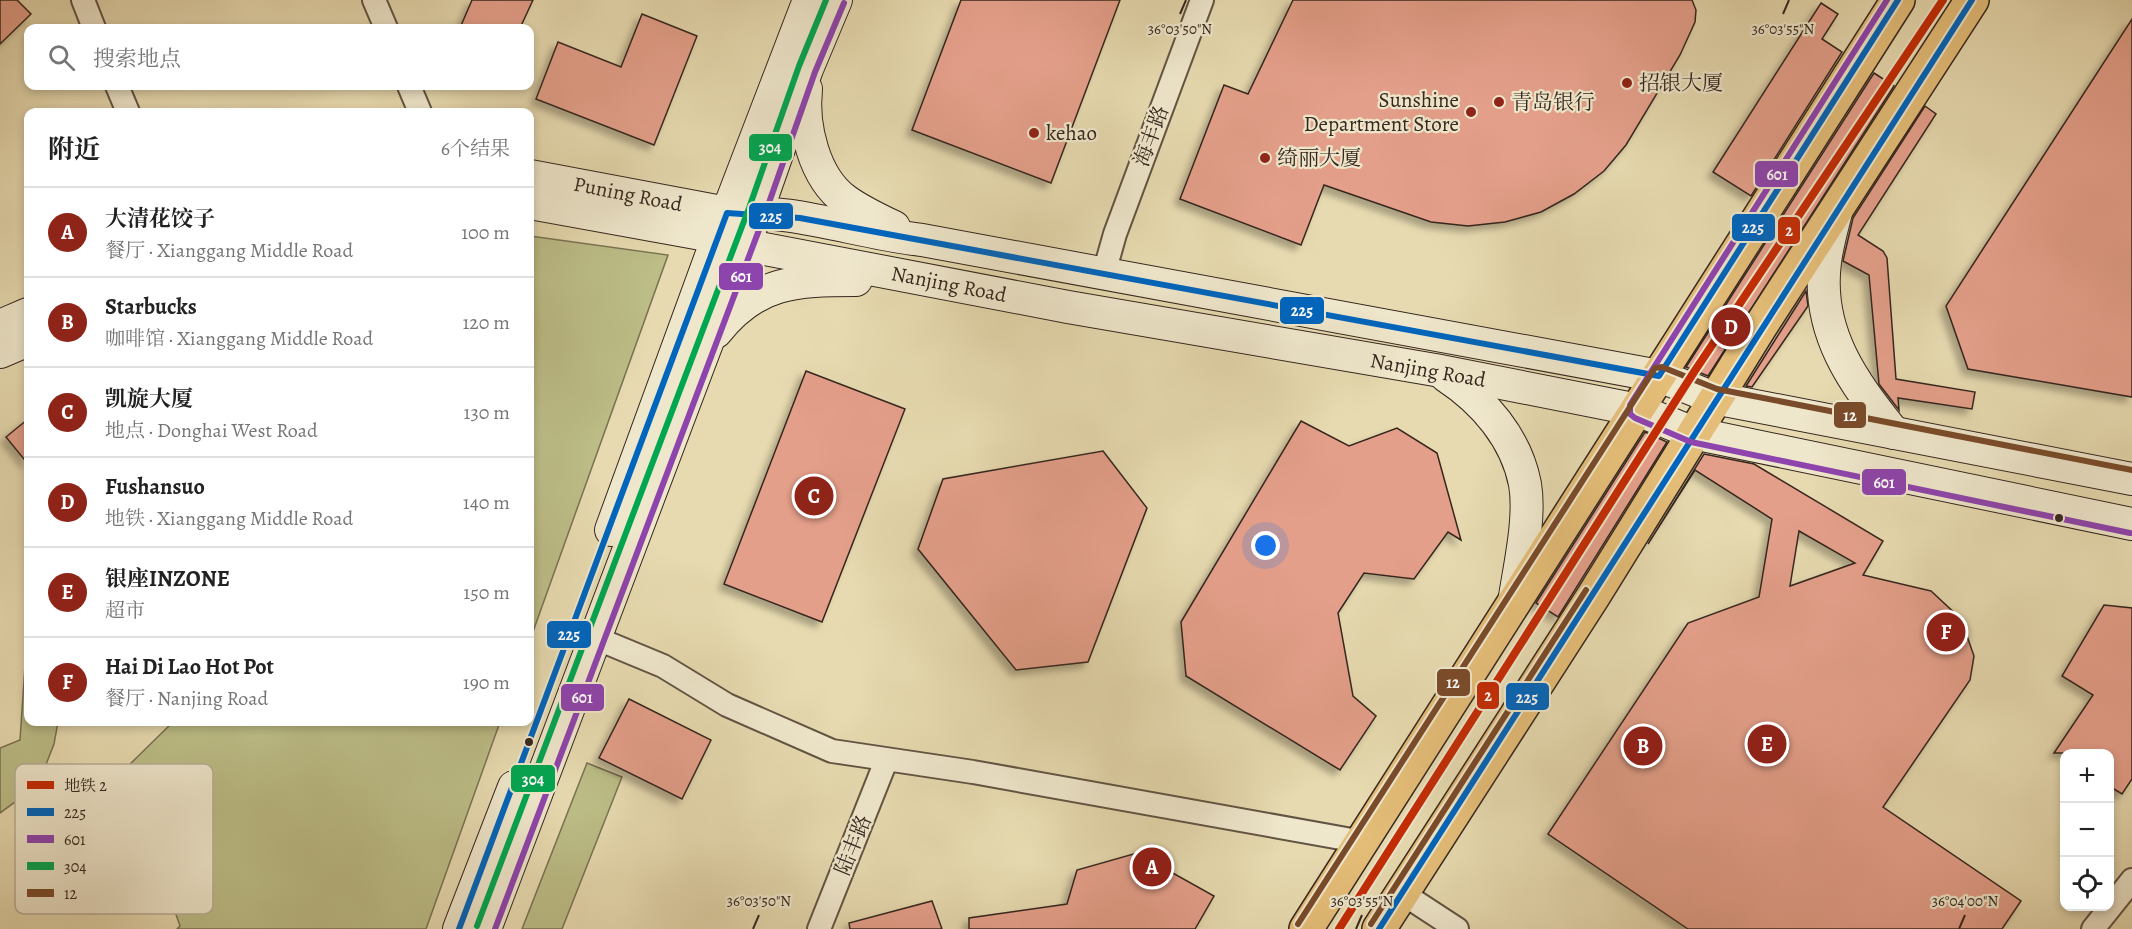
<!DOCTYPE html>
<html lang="zh">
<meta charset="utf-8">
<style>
body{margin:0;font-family:Alegreya,"Noto Serif SC",serif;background:#f6f6f6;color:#222}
.controls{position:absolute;right:18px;bottom:18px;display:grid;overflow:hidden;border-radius:12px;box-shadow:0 3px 9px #0003}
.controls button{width:54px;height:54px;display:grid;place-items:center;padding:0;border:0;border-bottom:2px solid #e0e0e0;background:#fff;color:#222;font:30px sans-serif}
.you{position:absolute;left:1266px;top:546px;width:21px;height:21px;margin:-15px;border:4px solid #fff;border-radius:50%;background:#1a73e8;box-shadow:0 0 0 9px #1a73e833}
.badge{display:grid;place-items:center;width:39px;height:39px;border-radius:50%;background:#8f2418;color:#fff;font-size:20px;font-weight:700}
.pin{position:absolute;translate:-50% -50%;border:3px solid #fff;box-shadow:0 2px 6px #0006}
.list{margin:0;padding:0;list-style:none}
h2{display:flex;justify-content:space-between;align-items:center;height:78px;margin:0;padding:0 24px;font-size:26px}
h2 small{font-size:20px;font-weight:400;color:#767676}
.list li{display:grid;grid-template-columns:39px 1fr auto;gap:18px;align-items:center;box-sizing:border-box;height:90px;padding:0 24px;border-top:2px solid #e0e0e0}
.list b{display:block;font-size:22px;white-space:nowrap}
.list p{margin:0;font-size:20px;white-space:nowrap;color:#767676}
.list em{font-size:20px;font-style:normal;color:#767676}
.icon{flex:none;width:33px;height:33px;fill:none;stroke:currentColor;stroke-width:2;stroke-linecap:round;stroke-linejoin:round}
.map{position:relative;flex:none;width:2132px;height:929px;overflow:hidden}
.search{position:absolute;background:#fff;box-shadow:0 3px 9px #0003;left:24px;top:24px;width:510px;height:66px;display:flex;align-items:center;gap:15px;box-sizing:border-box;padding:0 21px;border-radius:12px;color:#767676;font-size:22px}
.panel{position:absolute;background:#fff;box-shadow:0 3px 9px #0003;left:24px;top:108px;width:510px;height:618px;border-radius:12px}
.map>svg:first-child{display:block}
.green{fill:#bcbd87;stroke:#797253;stroke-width:1.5}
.building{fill:#e49f8a;stroke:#36271f;stroke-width:1.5;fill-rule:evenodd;filter:url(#shadow)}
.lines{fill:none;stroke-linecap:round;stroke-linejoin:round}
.minor-casing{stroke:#625443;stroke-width:26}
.secondary-casing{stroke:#36271f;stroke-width:34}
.primary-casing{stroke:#36271f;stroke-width:36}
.minor{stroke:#efe7cc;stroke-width:22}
.secondary{stroke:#efe7cc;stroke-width:32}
.primary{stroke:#e4bd78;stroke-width:33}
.bus-1-casing{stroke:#efe7cc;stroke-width:10}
.bus-2-casing{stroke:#efe7cc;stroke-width:10}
.bus-3-casing{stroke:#efe7cc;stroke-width:10}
.bus-4-casing{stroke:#efe7cc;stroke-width:10}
.bus-1{stroke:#0065bd;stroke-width:6}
.bus-2{stroke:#8e44ad;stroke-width:6}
.bus-3{stroke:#00a651;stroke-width:6}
.bus-4{stroke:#7a4b2a;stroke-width:6}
.metro-1-casing{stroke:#efe7cc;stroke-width:12}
.metro-1{stroke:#c42c05;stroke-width:8}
.ticks{fill:none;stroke:#36271f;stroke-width:2}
.poi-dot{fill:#8f2418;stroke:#efe7cc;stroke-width:2}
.bus-dot{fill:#36271f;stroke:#efe7cc;stroke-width:2}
.labels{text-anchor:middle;stroke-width:4.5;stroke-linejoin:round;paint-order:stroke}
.poi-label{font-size:21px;fill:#36271f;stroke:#efe7cc;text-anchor:start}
.street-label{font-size:21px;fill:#36271f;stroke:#efe7cc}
.key{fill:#efe7cc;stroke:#b8ad98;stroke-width:1.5}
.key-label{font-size:16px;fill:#36271f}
.ticks-label{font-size:15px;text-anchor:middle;fill:#36271f;stroke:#efe7cc;stroke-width:4.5;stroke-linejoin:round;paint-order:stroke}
.line-badge{stroke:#efe7cc;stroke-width:2}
.badge-label{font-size:16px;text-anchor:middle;font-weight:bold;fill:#fff}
</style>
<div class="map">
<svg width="2132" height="929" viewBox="0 0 2132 929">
<defs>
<filter id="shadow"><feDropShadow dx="-5.5" dy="5.5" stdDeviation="3" flood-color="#0004"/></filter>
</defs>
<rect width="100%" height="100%" fill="#e7dab0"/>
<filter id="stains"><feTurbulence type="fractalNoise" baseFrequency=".00333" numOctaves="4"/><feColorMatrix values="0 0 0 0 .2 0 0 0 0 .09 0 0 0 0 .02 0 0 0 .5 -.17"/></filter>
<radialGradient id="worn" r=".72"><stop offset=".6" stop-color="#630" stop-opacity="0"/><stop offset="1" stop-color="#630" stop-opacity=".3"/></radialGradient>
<g class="green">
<path d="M 530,236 L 668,255 L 530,640 Z"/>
<path d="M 28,621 L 28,722 L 58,722 L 54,744 L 38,785 L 0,813 L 0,748 L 20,740 Z"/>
<path d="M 173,722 L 500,722 L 426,929 L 177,929 L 180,926 L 125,769 Z"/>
<path d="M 587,763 L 622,777 L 562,929 L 522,929 Z"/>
</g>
<g class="building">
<path d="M 0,0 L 17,0 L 31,14 L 0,44 Z"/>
<path d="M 472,0 L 533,0 L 520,28 L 460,28 Z"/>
<path d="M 961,0 L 1120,0 L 1051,183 L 912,130 Z"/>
<path d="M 1293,0 L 1692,0 L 1696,10 L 1695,22 L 1680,55 L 1626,145 L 1604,171 L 1574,194 L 1541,212 L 1505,222 L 1468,226 L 1431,222 L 1324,185 L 1301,245 L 1180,199 L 1224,85 L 1248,94 Z"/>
<path d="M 1821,3 L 1838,14 L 1822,39 L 1842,52 L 1751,196 L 1713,172 Z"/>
<path d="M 642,14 L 697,36 L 654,145 L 536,99 L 558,42 L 621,67 Z"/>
<path d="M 2132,19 L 2132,397 L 1968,369 L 1946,306 Z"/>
<path d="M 1874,73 L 1894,86 L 1708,376 L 1686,367 Z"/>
<path d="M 1925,106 L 1936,114 L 1858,235 L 1883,251 L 1887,258 L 1896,379 L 1975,392 L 1972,409 L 1898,398 L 1899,410 L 1879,384 L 1869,275 L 1843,261 L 1853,218 Z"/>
<path d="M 1806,291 L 1808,306 L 1752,387 L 1746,386 Z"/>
<path d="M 806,371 L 905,409 L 822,622 L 724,584 Z"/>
<path d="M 28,419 L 28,464 L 6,437 Z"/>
<path d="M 1301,421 L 1349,446 L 1397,428 L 1437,453 L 1461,540 L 1448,532 L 1414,579 L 1364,573 L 1338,613 L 1353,696 L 1376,716 L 1340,770 L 1186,676 L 1181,622 Z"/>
<path d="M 1645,432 L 1667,442 L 1558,617 L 1536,603 Z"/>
<path d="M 1103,451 L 1147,508 L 1088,662 L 1016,670 L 918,549 L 943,479 Z"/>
<path d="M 1704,454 L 1754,464 L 1883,541 L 1863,575 L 1931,591 L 1961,619 L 1974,656 L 1970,680 L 1883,807 L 2021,901 L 2002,929 L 1688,929 L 1548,834 L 1688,623 L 1759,597 L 1772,519 L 1695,470 L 1648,544 ZM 1799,531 L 1855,563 L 1790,586 Z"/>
<path d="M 2104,605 L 2132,608 L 2132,779 L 2122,794 L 2109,786 L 2109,753 L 2054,753 L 2093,695 L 2062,676 Z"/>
<path d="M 629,699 L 711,740 L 682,799 L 599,758 Z"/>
<path d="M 1137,853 L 1214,896 L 1195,929 L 969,929 L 969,918 L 1067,904 L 1077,870 Z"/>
<path d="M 932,901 L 942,929 L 850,929 L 849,923 Z"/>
</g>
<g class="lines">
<g class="minor-casing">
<g id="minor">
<path d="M 83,0 L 94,28"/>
<path d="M 374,0 L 386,28"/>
<path d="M 117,86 L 128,112"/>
<path d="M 409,86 L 420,112"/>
<path d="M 1104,273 L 1115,234 L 1202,0"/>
<path d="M 593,637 L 663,666 L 727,705 L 832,751 L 973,772 L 1363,842"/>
<path d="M 1402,893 L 1457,929"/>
<path d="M 819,929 L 886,761"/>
<path d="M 2093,929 L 2132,880"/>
</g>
</g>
<g class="secondary-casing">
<g id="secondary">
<path d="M 806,89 C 802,126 814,177 845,200 C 860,211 877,219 894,227"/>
<path d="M 530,176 L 727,213 C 792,208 858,233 922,240 L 1659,376 L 1714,398 L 2132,479"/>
<path d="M 530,203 L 718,237 L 744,245 L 1068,307 L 1435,370 L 1638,410 L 1693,433 L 2132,524"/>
<path d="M 1836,212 C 1832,228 1827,245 1825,262 C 1816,332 1853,382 1894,433"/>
<path d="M 0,326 L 28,314"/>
<path d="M 716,332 C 756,281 796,280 856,280"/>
<path d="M 0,352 L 28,340"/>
<path d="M 1446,376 C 1484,401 1516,438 1525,484 C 1531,519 1519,568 1514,603"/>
<path d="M 611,530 L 718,237 L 809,0"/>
<path d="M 459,929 L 514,787"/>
<path d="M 485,929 L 757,211 L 807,69 L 836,0"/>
</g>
</g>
<g class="primary-casing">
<g id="primary">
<path d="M 1306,929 L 1898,0"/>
<path d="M 1379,929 L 1594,595 L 1760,327 L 1972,0"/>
</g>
</g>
<use href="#minor" class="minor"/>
<use href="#secondary" class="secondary"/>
<use href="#primary" class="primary"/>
<g class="bus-1-casing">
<g id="bus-1">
<path d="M 459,929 L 727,213 L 800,218 L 1659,376 L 1898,0"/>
<path d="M 1379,929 C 1578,620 1772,308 1972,0"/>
</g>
</g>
<g class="bus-2-casing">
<g id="bus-2">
<path d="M 1887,0 L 1630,405 L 1630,414 L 1635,418 L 1691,442 L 2130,533"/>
<path d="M 495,929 L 765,214 L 815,72 L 844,3"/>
</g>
</g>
<g class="bus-3-casing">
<path id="bus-3" d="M 477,926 L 749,208 L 799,66 L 826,0"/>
</g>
<g class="bus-4-casing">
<g id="bus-4">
<path d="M 1298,924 L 1655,368 L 1662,367 L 1717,389 L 2132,470"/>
<path d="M 1371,924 L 1586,590"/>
</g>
</g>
<use href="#bus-1" class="bus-1"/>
<use href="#bus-2" class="bus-2"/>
<use href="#bus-3" class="bus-3"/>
<use href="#bus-4" class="bus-4"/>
<g class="metro-1-casing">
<path id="metro-1" d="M 1339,929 L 1694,372 L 1943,0"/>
</g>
<use href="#metro-1" class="metro-1"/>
</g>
<path class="ticks" d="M 1180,14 L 1186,0M 1783,14 L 1789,0M 753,929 L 759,915M 1356,929 L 1362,915M 1959,929 L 1965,915"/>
<g class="poi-dot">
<circle cx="1627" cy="83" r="6"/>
<circle cx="1499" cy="102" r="6"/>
<circle cx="1471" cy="112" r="6"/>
<circle cx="1034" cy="133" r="6"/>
<circle cx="1265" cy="158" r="6"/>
</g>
<g class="bus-dot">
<circle cx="2059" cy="518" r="5"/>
<circle cx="529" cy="742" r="5"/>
</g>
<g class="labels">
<g class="poi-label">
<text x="1639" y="90">招银大厦</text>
<text x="1459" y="107" text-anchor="end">Sunshine<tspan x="1459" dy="24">Department Store</tspan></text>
<text x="1511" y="109">青岛银行</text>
<text x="1046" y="140">kehao</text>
<text x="1277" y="165">绮丽大厦</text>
</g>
<g class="street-label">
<text transform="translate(1151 136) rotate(-70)" y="7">海丰路</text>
<text transform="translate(628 194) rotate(11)" y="7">Puning Road</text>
<text transform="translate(949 284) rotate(11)" y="7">Nanjing Road</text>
<text transform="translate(1428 370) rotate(10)" y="7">Nanjing Road</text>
<text transform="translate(853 845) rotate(-68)" y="7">陆丰路</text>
</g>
</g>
<rect x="15" y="764" width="198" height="150" rx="9" class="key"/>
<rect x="27" y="781" width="27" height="8" fill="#c42c05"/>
<rect x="27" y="808" width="27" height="8" fill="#0065bd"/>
<rect x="27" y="835" width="27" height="8" fill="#8e44ad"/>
<rect x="27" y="862" width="27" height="8" fill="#00a651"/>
<rect x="27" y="889" width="27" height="8" fill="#7a4b2a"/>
<g class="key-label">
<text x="64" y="791">地铁 2</text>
<text x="64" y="818">225</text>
<text x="64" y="845">601</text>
<text x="64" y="872">304</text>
<text x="64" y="899">12</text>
</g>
<g class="ticks-label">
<text x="1180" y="34">36°03'50"N</text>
<text x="1783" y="34">36°03'55"N</text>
<text x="759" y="906">36°03'50"N</text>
<text x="1362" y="906">36°03'55"N</text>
<text x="1965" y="906">36°04'00"N</text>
</g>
<g class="line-badge">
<rect x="748" y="133" width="45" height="29" rx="6" fill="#00a651"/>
<rect x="1754" y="160" width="45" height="28" rx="6" fill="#8e44ad"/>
<rect x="748" y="202" width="46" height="28" rx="6" fill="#0065bd"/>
<rect x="1731" y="213" width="45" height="29" rx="6" fill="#0065bd"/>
<rect x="1777" y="216" width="24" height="29" rx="6" fill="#c42c05"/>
<rect x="718" y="262" width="46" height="29" rx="6" fill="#8e44ad"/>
<rect x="1279" y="296" width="46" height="29" rx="6" fill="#0065bd"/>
<rect x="1833" y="401" width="34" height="28" rx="6" fill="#7a4b2a"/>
<rect x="1861" y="468" width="46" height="28" rx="6" fill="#8e44ad"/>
<rect x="546" y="620" width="46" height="29" rx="6" fill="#0065bd"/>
<rect x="1436" y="668" width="35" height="29" rx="6" fill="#7a4b2a"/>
<rect x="1476" y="681" width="24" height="29" rx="6" fill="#c42c05"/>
<rect x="1505" y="682" width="45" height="29" rx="6" fill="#0065bd"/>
<rect x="560" y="683" width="45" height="29" rx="6" fill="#8e44ad"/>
<rect x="510" y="764" width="46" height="29" rx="6" fill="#00a651"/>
</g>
<g class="badge-label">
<text x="770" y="153">304</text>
<text x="1777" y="180">601</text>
<text x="771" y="222">225</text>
<text x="1753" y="233">225</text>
<text x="1789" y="236">2</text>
<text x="741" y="282">601</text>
<text x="1302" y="316">225</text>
<text x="1850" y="421">12</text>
<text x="1884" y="488">601</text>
<text x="569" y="640">225</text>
<text x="1453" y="688">12</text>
<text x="1488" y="701">2</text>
<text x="1527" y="703">225</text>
<text x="582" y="703">601</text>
<text x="533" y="785">304</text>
</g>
<rect width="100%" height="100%" filter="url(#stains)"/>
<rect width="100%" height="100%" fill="url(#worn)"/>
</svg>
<div class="controls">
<button>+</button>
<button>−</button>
<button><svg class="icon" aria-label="locate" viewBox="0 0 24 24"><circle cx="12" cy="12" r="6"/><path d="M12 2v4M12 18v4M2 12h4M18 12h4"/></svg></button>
</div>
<div class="you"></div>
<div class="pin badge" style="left:1152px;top:867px">A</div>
<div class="pin badge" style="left:1643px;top:746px">B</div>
<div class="pin badge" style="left:814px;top:496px">C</div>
<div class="pin badge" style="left:1731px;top:327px">D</div>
<div class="pin badge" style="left:1767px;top:744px">E</div>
<div class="pin badge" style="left:1946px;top:632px">F</div>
<div class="search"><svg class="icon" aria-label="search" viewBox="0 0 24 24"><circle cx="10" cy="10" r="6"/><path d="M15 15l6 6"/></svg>搜索地点</div>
<section class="panel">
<h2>附近<small>6个结果</small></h2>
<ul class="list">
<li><span class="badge">A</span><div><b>大清花饺子</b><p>餐厅 · Xianggang Middle Road</p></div><em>100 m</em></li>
<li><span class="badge">B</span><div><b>Starbucks</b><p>咖啡馆 · Xianggang Middle Road</p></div><em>120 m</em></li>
<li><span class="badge">C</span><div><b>凯旋大厦</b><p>地点 · Donghai West Road</p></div><em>130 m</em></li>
<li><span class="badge">D</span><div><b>Fushansuo</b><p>地铁 · Xianggang Middle Road</p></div><em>140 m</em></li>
<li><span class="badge">E</span><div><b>银座INZONE</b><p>超市</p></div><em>150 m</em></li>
<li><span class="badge">F</span><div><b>Hai Di Lao Hot Pot</b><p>餐厅 · Nanjing Road</p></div><em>190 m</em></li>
</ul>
</section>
</div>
